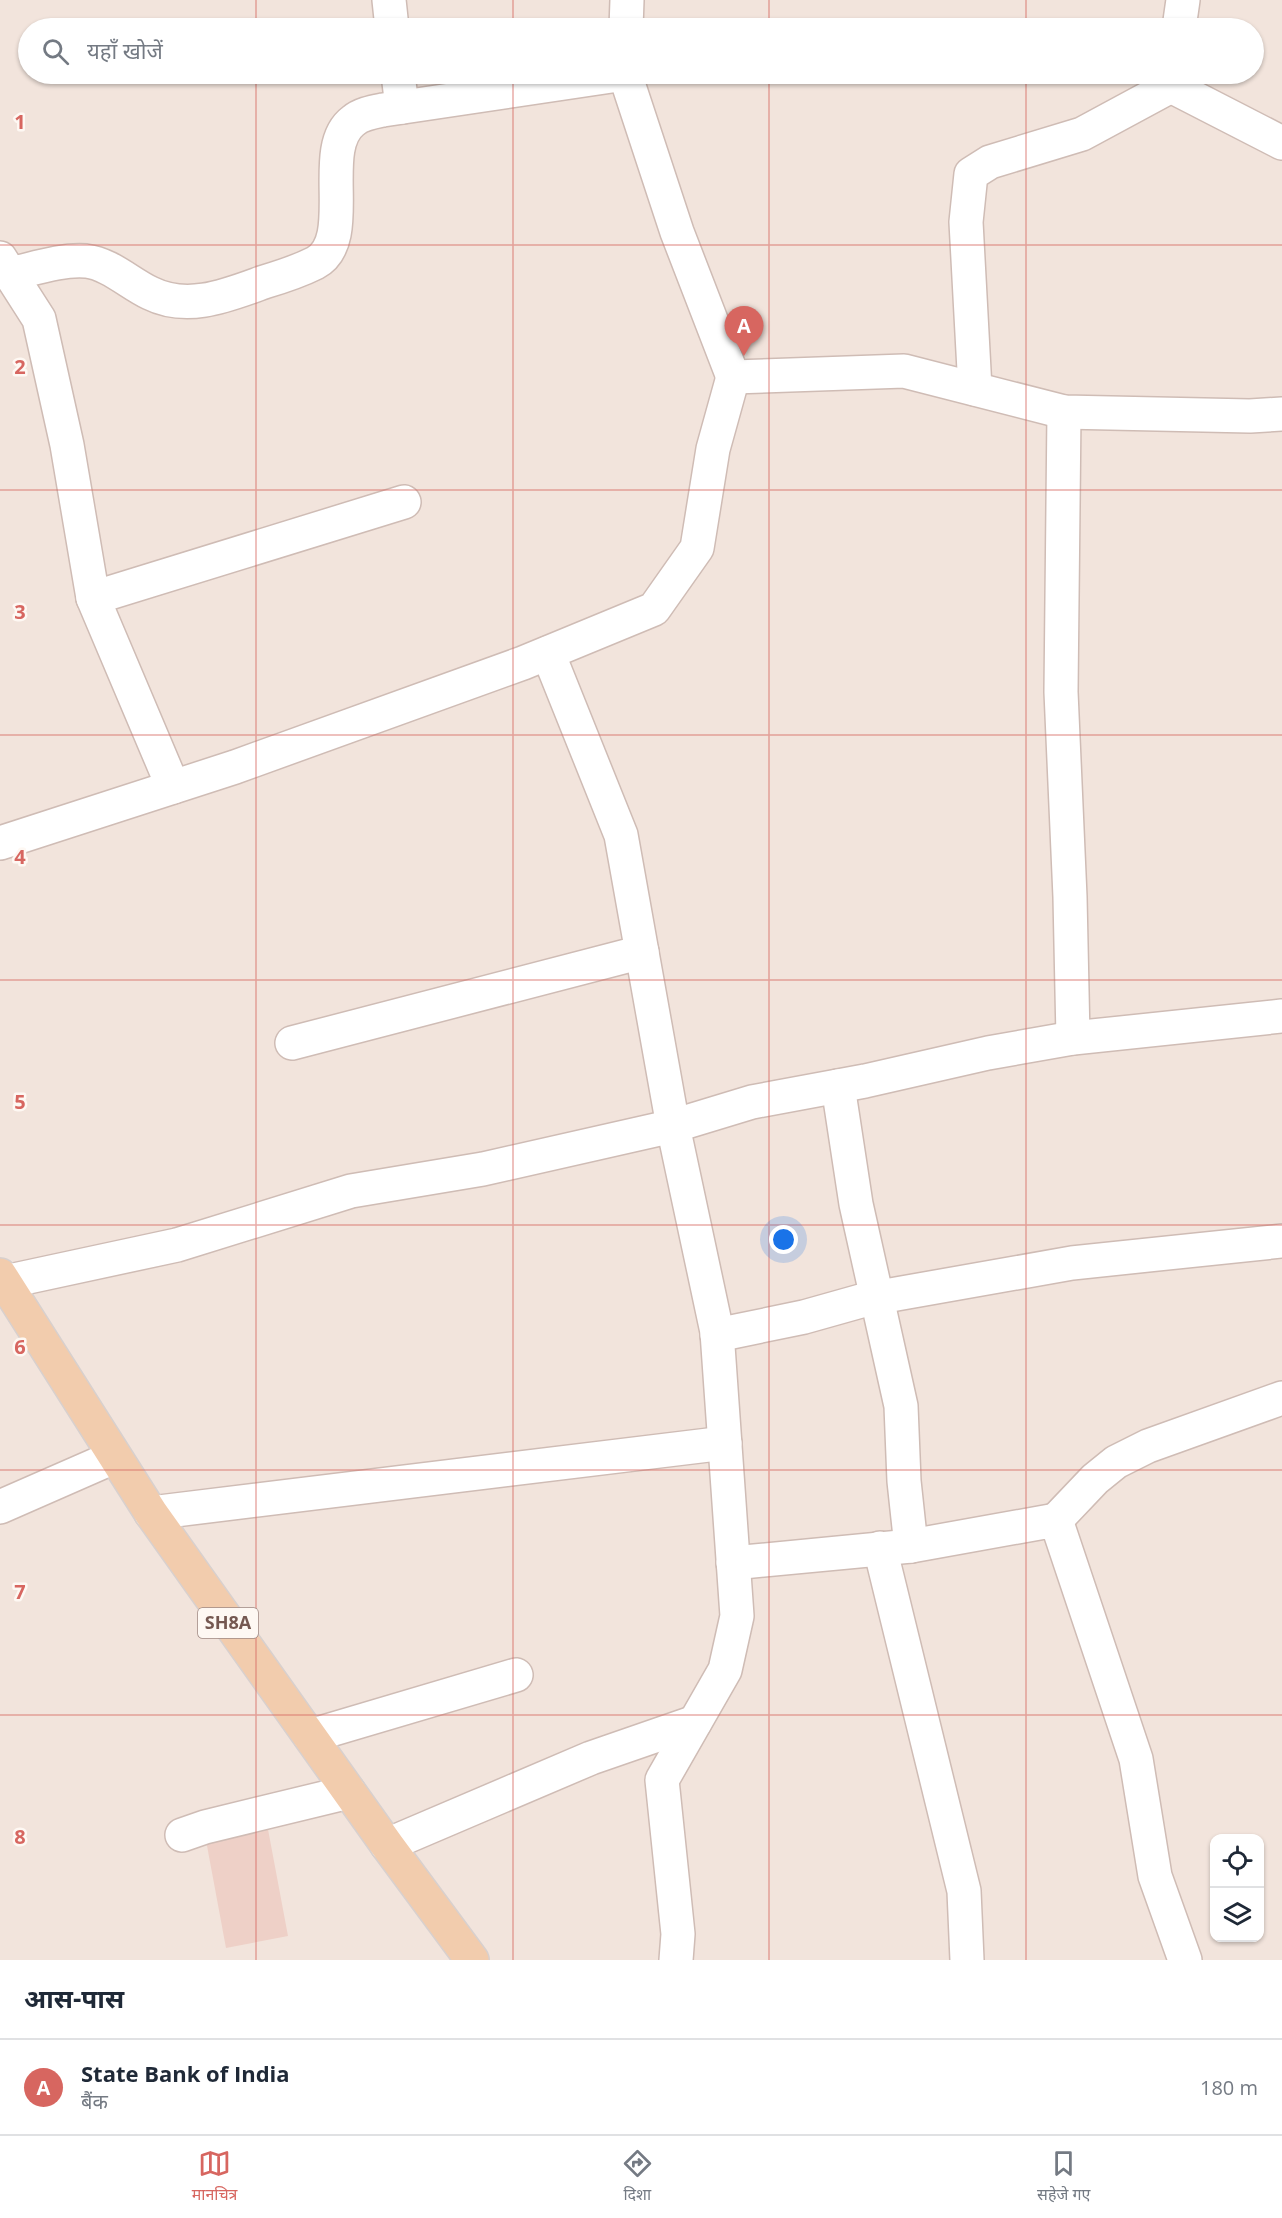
<!DOCTYPE html>
<html lang="hi">
<meta charset="utf-8">
<style>
body{margin:0;font-family:"Open Sans","Noto Sans Devanagari",sans-serif;background:#f2f2f3;color:#1f2937}
.controls{position:absolute;right:18px;bottom:18px;display:grid;overflow:hidden;border-radius:12px;box-shadow:0 2px 4px #0004}
.controls button{width:54px;height:54px;display:grid;place-items:center;padding:0;border:0;border-bottom:2px solid #e0e1e3;background:#fff;color:#1f2937;font:30px sans-serif}
.you{position:absolute;left:784px;top:1240px;width:21px;height:21px;margin:-15px;border:4px solid #fff;border-radius:50%;background:#1a73e8;box-shadow:0 0 0 9px #1a73e833}
.badge{display:grid;place-items:center;width:39px;height:39px;border-radius:50%;background:#d76660;color:#fff;font-size:20px;font-weight:700}
.pin{position:absolute;translate:-50% -50px;filter:drop-shadow(0 2px 3px #0008)}
.pin::after{content:'';position:absolute;top:32px;width:21px;height:18px;background:inherit;clip-path:polygon(0 0,100% 0,50% 100%)}
.list{margin:0;padding:0;list-style:none}
h2{display:flex;justify-content:space-between;align-items:center;height:78px;margin:0;padding:0 24px;font-size:26px}
h2 small{font-size:20px;font-weight:400;color:#747a83}
.list li{display:grid;grid-template-columns:39px 1fr auto;gap:18px;align-items:center;box-sizing:border-box;height:96px;padding:0 24px;border-top:2px solid #e0e1e3}
.list b{display:block;font-size:22px;white-space:nowrap}
.list p{margin:0;font-size:20px;white-space:nowrap;color:#747a83}
.list em{font-size:20px;font-style:normal;color:#747a83}
.icon{flex:none;width:33px;height:33px;fill:none;stroke:currentColor;stroke-width:2;stroke-linecap:round;stroke-linejoin:round}
.map{position:relative;flex:none;width:1282px;height:1960px;overflow:hidden}
.search{position:absolute;background:#fff;box-shadow:0 2px 4px #0004;left:18px;right:18px;top:18px;height:66px;display:flex;align-items:center;gap:15px;box-sizing:border-box;padding:0 21px;border-radius:33px;color:#747a83;font-size:22px}
.sheet{height:174px;background:#fff}
nav{display:flex;justify-content:space-around;align-items:center;box-sizing:border-box;height:84px;border-top:2px solid #e0e1e3;background:#fff;font-size:16px;color:#747a83}
nav a{display:grid;justify-items:center;gap:3px}
nav .on{color:#d76660}
.map>svg:first-child{display:block}
.residential{fill:#f2e4dc;fill-rule:evenodd}
.building{fill:#eed0c7}
.lines{fill:none;stroke-linecap:round;stroke-linejoin:round}
.minor-casing{stroke:#cfbcb5;stroke-width:36}
.major-casing{stroke:#d8d0ce;stroke-width:36}
.minor{stroke:#fff;stroke-width:33}
.major{stroke:#f2ccad;stroke-width:33}
.grid{fill:none;stroke:#d76660;stroke-width:1.5;stroke-opacity:0.55}
.labels{text-anchor:middle;stroke-width:5;stroke-linejoin:round;paint-order:stroke}
.shield{fill:#fef8f3;stroke:#9e8882;stroke-width:1.5}
.shield-label{font-size:18px;font-weight:bold;fill:#755851}
.grid-label{font-size:20px;text-anchor:middle;font-weight:bold;fill:#d76660;stroke:#fef8f3;stroke-width:5;stroke-linejoin:round;paint-order:stroke}
</style>
<div class="map">
<svg width="1282" height="1960" viewBox="0 0 1282 1960">
<rect width="100%" height="100%" fill="#fbf3ed"/>
<path class="residential" d="M 0,0 L 1282,0 L 1282,1960 L 0,1960 ZM 28,28 L 1254,28 L 1254,74 L 28,74 ZM 1214,1838 L 1260,1838 L 1260,1938 L 1214,1938 Z"/>
<path class="building" d="M 267,1824 L 288,1936 L 226,1948 L 205,1835 Z"/>
<g class="lines">
<g class="minor-casing">
<g id="minor">
<path d="M 389,0 L 392,28"/>
<path d="M 626,28 L 627,0"/>
<path d="M 1179,28 L 1183,0"/>
<path d="M 398,74 L 402,107"/>
<path d="M 625,74 L 677,232 L 733,377 L 904,371 L 1064,412 L 1250,416 L 1282,414"/>
<path d="M 1173,74 L 1171,86 L 1282,143"/>
<path d="M 0,258 L 39,319 L 67,445 L 93,598 L 173,787"/>
<path d="M 10,274 C 33,269 61,259 86,261 C 110,264 129,283 150,293 C 188,312 228,295 264,282 C 281,277 299,271 315,263 C 358,240 316,149 353,121 C 361,114 373,112 383,110 L 625,74"/>
<path d="M 975,389 L 966,222 L 971,174 L 990,162 L 1082,134 L 1171,86"/>
<path d="M 1064,412 L 1061,692 L 1070,897 L 1073,1038"/>
<path d="M 93,598 L 404,502"/>
<path d="M 548,653 L 621,835 L 673,1126 L 717,1332 L 737,1616 L 725,1670 L 662,1780 L 678,1934 L 676,1960"/>
<path d="M 0,843 L 235,767 L 523,663 L 654,609 L 697,548 L 713,449 L 733,377"/>
<path d="M 292,1043 L 642,952"/>
<path d="M 838,1086 L 856,1204 L 901,1406 L 904,1481 L 911,1546"/>
<path d="M 5,1282 L 177,1245 L 351,1191 L 483,1169 L 673,1126 L 752,1102 L 865,1081 L 988,1053 L 1073,1038 L 1282,1016"/>
<path d="M 717,1335 L 804,1317 L 868,1299 L 1072,1263 L 1282,1241"/>
<path d="M 0,1507 L 114,1457"/>
<path d="M 151,1513 L 725,1443"/>
<path d="M 1056,1520 L 1095,1479 L 1116,1462 L 1148,1446 L 1282,1398"/>
<path d="M 880,1548 L 964,1891 L 967,1960"/>
<path d="M 733,1563 L 911,1546 L 1056,1520 L 1136,1759 L 1155,1876 L 1185,1960"/>
<path d="M 310,1736 L 516,1675"/>
<path d="M 182,1835 L 205,1827 L 349,1792"/>
<path d="M 387,1845 L 591,1758 L 695,1722"/>
</g>
</g>
<g class="major-casing">
<path id="major" d="M 0,1275 L 151,1513 L 387,1845 L 472,1960"/>
</g>
<use href="#minor" class="minor"/>
<use href="#major" class="major"/>
</g>
<path class="grid" d="M 256,0 L 256,28M 513,0 L 513,28M 769,0 L 769,28M 1026,0 L 1026,28M 256,74 L 256,1960M 513,74 L 513,1960M 769,74 L 769,1960M 1026,74 L 1026,1960M 0,245 L 1282,245M 0,490 L 1282,490M 0,735 L 1282,735M 0,980 L 1282,980M 0,1225 L 1282,1225M 0,1470 L 1282,1470M 0,1715 L 1282,1715"/>
<g class="labels">
<rect class="shield" x="198" y="1608" width="60" height="30" rx="4.5"/>
<g class="shield-label">
<text x="228" y="1629">SH8A</text>
</g>
</g>
<g class="grid-label">
<text x="20" y="129">1</text>
<text x="20" y="374">2</text>
<text x="20" y="619">3</text>
<text x="20" y="864">4</text>
<text x="20" y="1109">5</text>
<text x="20" y="1354">6</text>
<text x="20" y="1599">7</text>
<text x="20" y="1844">8</text>
</g>
</svg>
<div class="controls">
<button><svg class="icon" aria-label="locate" viewBox="0 0 24 24"><circle cx="12" cy="12" r="6"/><path d="M12 2v4M12 18v4M2 12h4M18 12h4"/></svg></button>
<button><svg class="icon" aria-label="layers" viewBox="0 0 24 24"><path d="M12 4l9 5-9 5-9-5zM3 14l9 5 9-5"/></svg></button>
</div>
<div class="you"></div>
<div class="pin badge" style="left:744px;top:356px">A</div>
<div class="search"><svg class="icon" aria-label="search" viewBox="0 0 24 24"><circle cx="10" cy="10" r="6"/><path d="M15 15l6 6"/></svg>यहाँ खोजें</div>
</div>
<section class="sheet">
<h2>आस-पास<small></small></h2>
<ul class="list">
<li><span class="badge">A</span><div><b>State Bank of India</b><p>बैंक</p></div><em>180 m</em></li>
</ul>
</section>
<nav>
<a class="on"><svg class="icon" aria-label="map" viewBox="0 0 24 24"><path d="M3 6l6-2 6 2 6-2v14l-6 2-6-2-6 2zM9 4v14M15 6v14"/></svg>मानचित्र</a>
<a><svg class="icon" aria-label="directions" viewBox="0 0 24 24"><path d="M12 3l9 9-9 9-9-9zM9 14v-3h6M13 9l2 2-2 2"/></svg>दिशा</a>
<a><svg class="icon" aria-label="saved" viewBox="0 0 24 24"><path d="M7 4h10v16l-5-4-5 4z"/></svg>सहेजे गए</a>
</nav>
